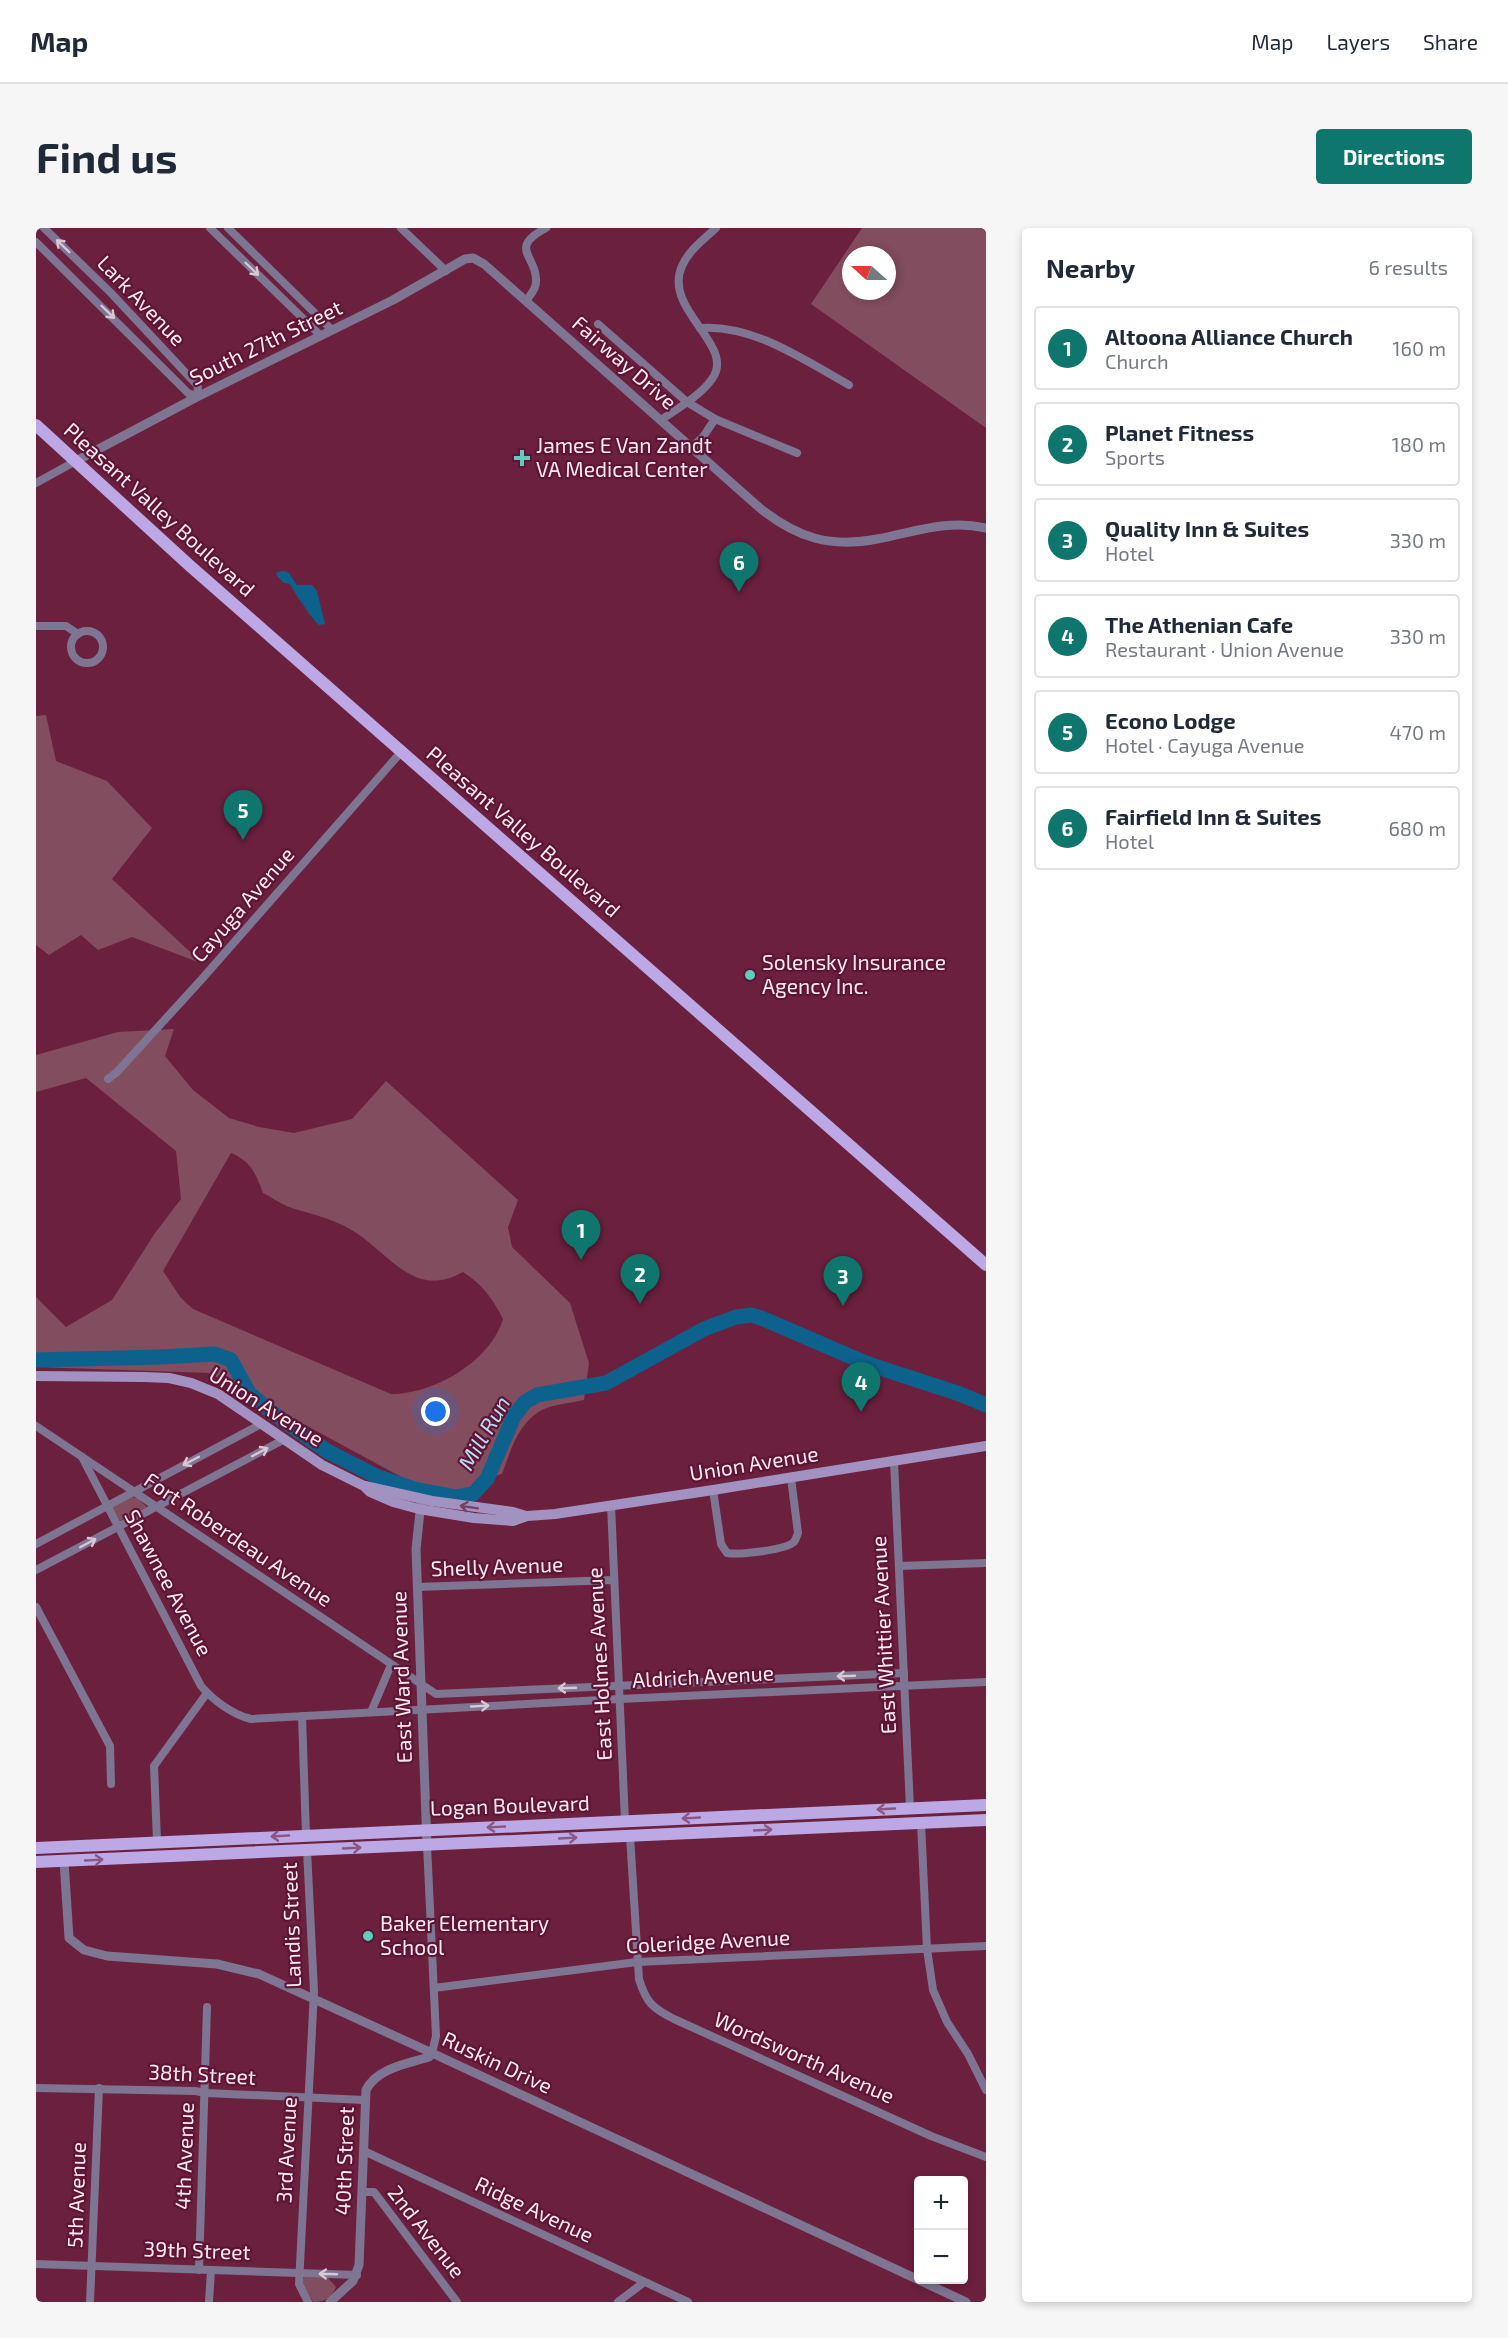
<!DOCTYPE html>
<meta charset="utf-8">
<style>
body{margin:0;font-family:"Exo 2",sans-serif;background:#f6f6f7;color:#1f2937}
.controls{position:absolute;right:18px;bottom:18px;display:grid;overflow:hidden;border-radius:6px;box-shadow:0 3px 9px #0003}
.controls button{width:54px;height:54px;display:grid;place-items:center;padding:0;border:0;border-bottom:2px solid #e0e1e3;background:#fff;color:#1f2937;font:30px sans-serif}
.compass{position:absolute;left:806px;top:18px;width:54px;height:54px;border-radius:50%;background:#fff;box-shadow:0 3px 9px #0003;rotate:291deg}
.you{position:absolute;left:400px;top:1184px;width:21px;height:21px;margin:-15px;border:4px solid #fff;border-radius:50%;background:#1a73e8;box-shadow:0 0 0 9px #1a73e833}
.badge{display:grid;place-items:center;width:39px;height:39px;border-radius:50%;background:#0f766e;color:#fff;font-size:20px;font-weight:700}
.pin{position:absolute;translate:-50% -50px;filter:drop-shadow(0 2px 3px #0008)}
.pin::after{content:'';position:absolute;top:32px;width:21px;height:18px;background:inherit;clip-path:polygon(0 0,100% 0,50% 100%)}
.list{margin:0;padding:0;list-style:none}
h2{display:flex;justify-content:space-between;align-items:center;height:78px;margin:0;padding:0 24px;font-size:26px}
h2 small{font-size:20px;font-weight:400;color:#747a83}
.list li{display:grid;grid-template-columns:39px 1fr auto;gap:18px;align-items:center;box-sizing:border-box;height:84px;margin:0 12px 12px;padding:0 12px;border:2px solid #e0e1e3;border-radius:6px}
.list b{display:block;font-size:22px;white-space:nowrap}
.list p{margin:0;font-size:20px;white-space:nowrap;color:#747a83}
.list em{font-size:20px;font-style:normal;color:#747a83}
.map{position:relative;flex:none;width:950px;height:2074px;overflow:hidden;border-radius:6px}
header{display:flex;align-items:center;gap:36px;box-sizing:border-box;height:84px;padding:0 30px;background:#fff;border-bottom:2px solid #e0e1e3}
header strong{font-size:28px}
nav{display:flex;gap:33px;margin-inline-start:auto;font-size:21px}
.intro{display:flex;align-items:center;justify-content:space-between;box-sizing:border-box;height:144px;padding:0 36px}
h1{margin:0;font-size:42px}
.button{padding:15px 27px;border-radius:6px;background:#0f766e;color:#fff;font-size:21px;font-weight:700}
main{display:flex;gap:36px;padding:0 36px}
aside{flex:1;background:#fff;border-radius:6px;box-shadow:0 3px 9px #0003}
.map>svg:first-child{display:block}
.green{fill:#824d5e;fill-rule:evenodd}
.water{fill:#0c618d}
.lines{fill:none;stroke-linecap:round;stroke-linejoin:round}
.river{stroke:#0c618d;stroke-width:15}
.minor{stroke:#7e7593;stroke-width:8}
.tertiary{stroke:#7e7593;stroke-width:9}
.secondary{stroke:#a192c1;stroke-width:10}
.primary{stroke:#bca8e4;stroke-width:12}
.oneway{stroke:#d8c8d4}
.oneway2{stroke:#754065}
.oneway3{stroke:#885783}
.poi-dot{fill:#5dceb9;stroke:#5e1434;stroke-width:2}
.labels{text-anchor:middle;stroke-width:4.5;stroke-linejoin:round;paint-order:stroke}
.street-label{font-size:21px;fill:#feebf0;stroke:#5e1434}
.poi-label{font-size:21px;fill:#feebf0;stroke:#5e1434;text-anchor:start}
.water-label{font-size:22px;font-style:italic;fill:#b8ddf7;stroke:#5e1434}
</style>
<header>
<strong>Map</strong>
<nav><a>Map</a><a>Layers</a><a>Share</a></nav>
</header>
<div class="intro"><h1>Find us</h1><a class="button">Directions</a></div>
<main>
<div class="map">
<svg width="950" height="2074" viewBox="0 0 950 2074">
<rect width="100%" height="100%" fill="#6b203e"/>
<g class="green">
<path d="M 826,0 L 950,0 L 950,200 L 775,76 ZM 815,27 L 851,27 L 851,63 L 815,63 Z"/>
<path d="M 10,487 L 20,533 L 71,553 L 116,600 L 76,651 L 167,736 L 96,709 L 62,722 L 45,707 L 13,727 L 0,717 L 0,488 Z"/>
<path d="M 138,801 L 129,828 L 157,862 L 193,890 L 223,899 L 258,905 L 316,891 L 350,853 L 482,972 L 472,999 L 476,1019 L 534,1075 L 553,1135 L 548,1172 C 536,1175 518,1176 506,1182 C 482,1195 475,1222 466,1246 L 444,1252 L 429,1264 L 393,1264 L 173,1145 L 0,1139 L 0,1069 L 30,1099 L 76,1072 L 119,1005 L 145,971 L 140,923 L 50,850 L 0,864 L 0,827 L 82,804 ZM 195,925 C 215,933 220,946 227,965 C 237,970 246,977 256,980 C 275,986 294,990 312,1000 C 352,1021 375,1073 427,1044 C 446,1056 457,1071 467,1091 C 454,1134 398,1166 355,1166 L 157,1081 L 145,1070 L 127,1043 Z"/>
<path d="M 95,1269 L 101,1270 L 111,1279 L 84,1293 L 76,1280 Z"/>
<path d="M 269,2049 L 292,2050 L 300,2059 C 296,2070 288,2074 277,2074 L 266,2055 L 266,2052 Z"/>
</g>
<path class="water" d="M 248,343 L 253,345 L 261,357 L 276,357 L 281,363 L 289,396 L 283,397 C 278,394 256,361 254,356 L 248,355 L 240,347 L 241,344 Z"/>
<g class="lines">
<path class="river" d="M 0,1132 L 124,1129 L 179,1126 L 195,1132 L 213,1165 L 238,1186 L 291,1223 L 340,1248 L 382,1262 L 420,1269 L 437,1266 L 451,1251 L 478,1188 L 489,1174 L 501,1167 L 570,1155 L 668,1101 L 700,1089 L 716,1087 L 730,1092 L 832,1136 L 924,1166 L 950,1177"/>
<g class="minor">
<path d="M 174,0 L 285,108"/>
<path d="M 192,0 L 296,102"/>
<path d="M 365,0 L 410,43"/>
<path d="M 0,14 L 152,165 L 161,169 L 162,158 L 75,65 L 8,0"/>
<path d="M 490,73 C 495,66 501,60 500,51 C 500,28 472,20 510,0"/>
<path d="M 562,96 L 651,174 L 679,191 L 761,225"/>
<path d="M 664,100 C 717,96 768,132 813,157"/>
<path d="M 625,192 C 642,180 664,168 676,151 C 701,117 626,82 646,38 C 653,22 668,11 680,0"/>
<path d="M 656,219 L 667,209 L 679,191"/>
<path d="M 0,255 L 38,234"/>
<path d="M 0,398 L 30,398 L 42,406"/>
<circle cx="51" cy="419" r="16"/>
<path d="M 72,851 L 81,844 L 165,752 L 366,523"/>
<path d="M 0,1198 L 400,1466 L 868,1445"/>
<path d="M 46,1229 L 165,1458 C 177,1472 197,1487 215,1491 L 584,1471 L 950,1454"/>
<path d="M 858,1233 L 874,1580"/>
<path d="M 677,1262 L 685,1316 L 691,1325 C 703,1327 750,1322 758,1314 C 760,1311 761,1308 762,1305 L 755,1250"/>
<path d="M 575,1277 L 589,1593"/>
<path d="M 0,1316 L 225,1196"/>
<path d="M 863,1338 L 950,1335"/>
<path d="M 0,1342 L 247,1212"/>
<path d="M 381,1359 L 578,1352"/>
<path d="M 0,1379 L 74,1518 L 75,1556"/>
<path d="M 335,1484 L 355,1437"/>
<path d="M 266,1488 L 270,1607"/>
<path d="M 885,1595 L 891,1721 L 897,1762 L 911,1794 L 932,1826 L 950,1862"/>
<path d="M 594,1608 L 603,1751 C 610,1774 616,1780 638,1791 L 895,1908 L 950,1929"/>
<path d="M 121,1613 L 118,1538 L 171,1465"/>
<path d="M 391,1617 L 400,1808 L 396,1825"/>
<path d="M 271,1622 L 278,1763 L 263,2056 L 272,2074"/>
<path d="M 398,1760 L 601,1734 L 950,1718"/>
<path d="M 0,1860 L 159,1863 L 170,1865 L 329,1872"/>
<path d="M 328,1923 L 652,2074"/>
<path d="M 327,1964 L 338,1964 L 421,2074"/>
<path d="M 0,2036 L 321,2047"/>
<path d="M 163,2042 L 171,1779"/>
<path d="M 54,2074 L 63,1860"/>
<path d="M 173,2074 L 175,2042"/>
<path d="M 582,2074 L 607,2055"/>
</g>
<g class="tertiary">
<path d="M 38,234 L 161,169 L 357,72 L 429,31 L 437,30 L 448,36 L 725,281 C 762,310 794,320 841,311 C 879,304 911,291 950,300"/>
<path d="M 385,1274 L 380,1321 L 391,1617"/>
<path d="M 28,1633 L 33,1710 L 48,1722 L 71,1728 L 181,1736 L 223,1746 L 396,1825 L 930,2074"/>
<path d="M 294,2074 L 317,2053 L 323,2037 L 330,1862 C 341,1840 371,1836 393,1829 L 396,1825"/>
</g>
<g class="secondary">
<path d="M 0,1148 L 108,1149 L 133,1150 L 155,1155 L 182,1166 L 286,1237 L 328,1258 L 334,1264 L 357,1274 L 383,1281 L 438,1290 L 477,1293 L 491,1288 L 519,1286 L 677,1262 L 950,1218"/>
<path d="M 329,1258 L 396,1273 L 477,1284 L 490,1288"/>
</g>
<g class="primary">
<path d="M 0,197 L 153,337 L 950,1037"/>
<path d="M 0,1620 L 950,1577"/>
<path d="M 0,1634 L 950,1592"/>
</g>
</g>
<defs><path id="oneway-shaft" d="M-6 0H5M1.5-3L5.5 0L1.5 3" fill="none" stroke-width="1.6" stroke-linecap="round" stroke-linejoin="round" transform="scale(1.5)"/></defs>
<g class="oneway">
<use href="#oneway-shaft" transform="translate(27 18) rotate(-136)"/>
<use href="#oneway-shaft" transform="translate(216 41) rotate(44)"/>
<use href="#oneway-shaft" transform="translate(72 84) rotate(44)"/>
<use href="#oneway-shaft" transform="translate(224 1224) rotate(-28)"/>
<use href="#oneway-shaft" transform="translate(155 1233) rotate(152)"/>
<use href="#oneway-shaft" transform="translate(52 1315) rotate(-28)"/>
<use href="#oneway-shaft" transform="translate(810 1448) rotate(178)"/>
<use href="#oneway-shaft" transform="translate(531 1460) rotate(178)"/>
<use href="#oneway-shaft" transform="translate(444 1478) rotate(-3)"/>
<use href="#oneway-shaft" transform="translate(292 2046) rotate(-178)"/>
</g>
<use class="oneway2" href="#oneway-shaft" transform="translate(433 1279) rotate(-171)"/>
<g class="oneway3">
<use href="#oneway-shaft" transform="translate(850 1581) rotate(177)"/>
<use href="#oneway-shaft" transform="translate(655 1590) rotate(177)"/>
<use href="#oneway-shaft" transform="translate(460 1599) rotate(177)"/>
<use href="#oneway-shaft" transform="translate(727 1602) rotate(-3)"/>
<use href="#oneway-shaft" transform="translate(244 1608) rotate(177)"/>
<use href="#oneway-shaft" transform="translate(532 1610) rotate(-3)"/>
<use href="#oneway-shaft" transform="translate(316 1620) rotate(-3)"/>
<use href="#oneway-shaft" transform="translate(58 1632) rotate(-3)"/>
</g>
<g class="poi-dot">
<path d="M483 221h6v6h6v6h-6v6h-6v-6h-6v-6h6z"/>
<circle cx="714" cy="747" r="6"/>
<circle cx="332" cy="1708" r="6"/>
</g>
<g class="labels">
<g class="street-label">
<text transform="translate(105 73) rotate(46)" y="7">Lark Avenue</text>
<text transform="translate(230 115) rotate(-26)" y="7">South 27th Street</text>
<text transform="translate(588 135) rotate(41)" y="7">Fairway Drive</text>
<text transform="translate(123 282) rotate(42)" y="7">Pleasant Valley Boulevard</text>
<text transform="translate(487 604) rotate(41)" y="7">Pleasant Valley Boulevard</text>
<text transform="translate(207 677) rotate(-49)" y="7">Cayuga Avenue</text>
<text transform="translate(230 1179) rotate(32)" y="7">Union Avenue</text>
<text transform="translate(718 1236) rotate(-9)" y="7">Union Avenue</text>
<text transform="translate(202 1312) rotate(34)" y="7">Fort Roberdeau Avenue</text>
<text transform="translate(461 1339) rotate(-2)" y="7">Shelly Avenue</text>
<text transform="translate(132 1355) rotate(62)" y="7">Shawnee Avenue</text>
<text transform="translate(848 1407) rotate(-93)" y="7">East Whittier Avenue</text>
<text transform="translate(564 1436) rotate(-93)" y="7">East Holmes Avenue</text>
<text transform="translate(366 1449) rotate(-92)" y="7">East Ward Avenue</text>
<text transform="translate(667 1449) rotate(-3)" y="7">Aldrich Avenue</text>
<text transform="translate(474 1578) rotate(-2)" y="7">Logan Boulevard</text>
<text transform="translate(256 1697) rotate(-92)" y="7">Landis Street</text>
<text transform="translate(672 1714) rotate(-3)" y="7">Coleridge Avenue</text>
<text transform="translate(768 1830) rotate(24)" y="7">Wordsworth Avenue</text>
<text transform="translate(461 1835) rotate(25)" y="7">Ruskin Drive</text>
<text transform="translate(166 1847) rotate(3)" y="7">38th Street</text>
<text transform="translate(251 1922) rotate(-87)" y="7">3rd Avenue</text>
<text transform="translate(149 1928) rotate(-88)" y="7">4th Avenue</text>
<text transform="translate(309 1933) rotate(-88)" y="7">40th Street</text>
<text transform="translate(41 1967) rotate(-88)" y="7">5th Avenue</text>
<text transform="translate(498 1982) rotate(25)" y="7">Ridge Avenue</text>
<text transform="translate(390 2004) rotate(52)" y="7">2nd Avenue</text>
<text transform="translate(161 2023) rotate(2)" y="7">39th Street</text>
</g>
<g class="poi-label">
<text x="500" y="225">James E Van Zandt<tspan x="500" dy="24">VA Medical Center</tspan></text>
<text x="726" y="742">Solensky Insurance<tspan x="726" dy="24">Agency Inc.</tspan></text>
<text x="344" y="1703">Baker Elementary<tspan x="344" dy="24">School</tspan></text>
</g>
<g class="water-label">
<text transform="translate(448 1205) rotate(-60)" y="8">Mill Run</text>
</g>
</g>
</svg>
<div class="controls">
<button>+</button>
<button>−</button>
</div>
<svg class="compass" viewBox="-18 -18 36 36"><path d="M0-13l5 13h-10z" fill="#e53935"/><path d="M0 13l5-13h-10z" fill="#747a83"/></svg>
<div class="you"></div>
<div class="pin badge" style="left:545px;top:1032px">1</div>
<div class="pin badge" style="left:604px;top:1076px">2</div>
<div class="pin badge" style="left:807px;top:1078px">3</div>
<div class="pin badge" style="left:825px;top:1184px">4</div>
<div class="pin badge" style="left:207px;top:612px">5</div>
<div class="pin badge" style="left:703px;top:364px">6</div>
</div>
<aside>
<h2>Nearby<small>6 results</small></h2>
<ul class="list">
<li><span class="badge">1</span><div><b>Altoona Alliance Church</b><p>Church</p></div><em>160 m</em></li>
<li><span class="badge">2</span><div><b>Planet Fitness</b><p>Sports</p></div><em>180 m</em></li>
<li><span class="badge">3</span><div><b>Quality Inn &amp; Suites</b><p>Hotel</p></div><em>330 m</em></li>
<li><span class="badge">4</span><div><b>The Athenian Cafe</b><p>Restaurant · Union Avenue</p></div><em>330 m</em></li>
<li><span class="badge">5</span><div><b>Econo Lodge</b><p>Hotel · Cayuga Avenue</p></div><em>470 m</em></li>
<li><span class="badge">6</span><div><b>Fairfield Inn &amp; Suites</b><p>Hotel</p></div><em>680 m</em></li>
</ul>
</aside>
</main>
